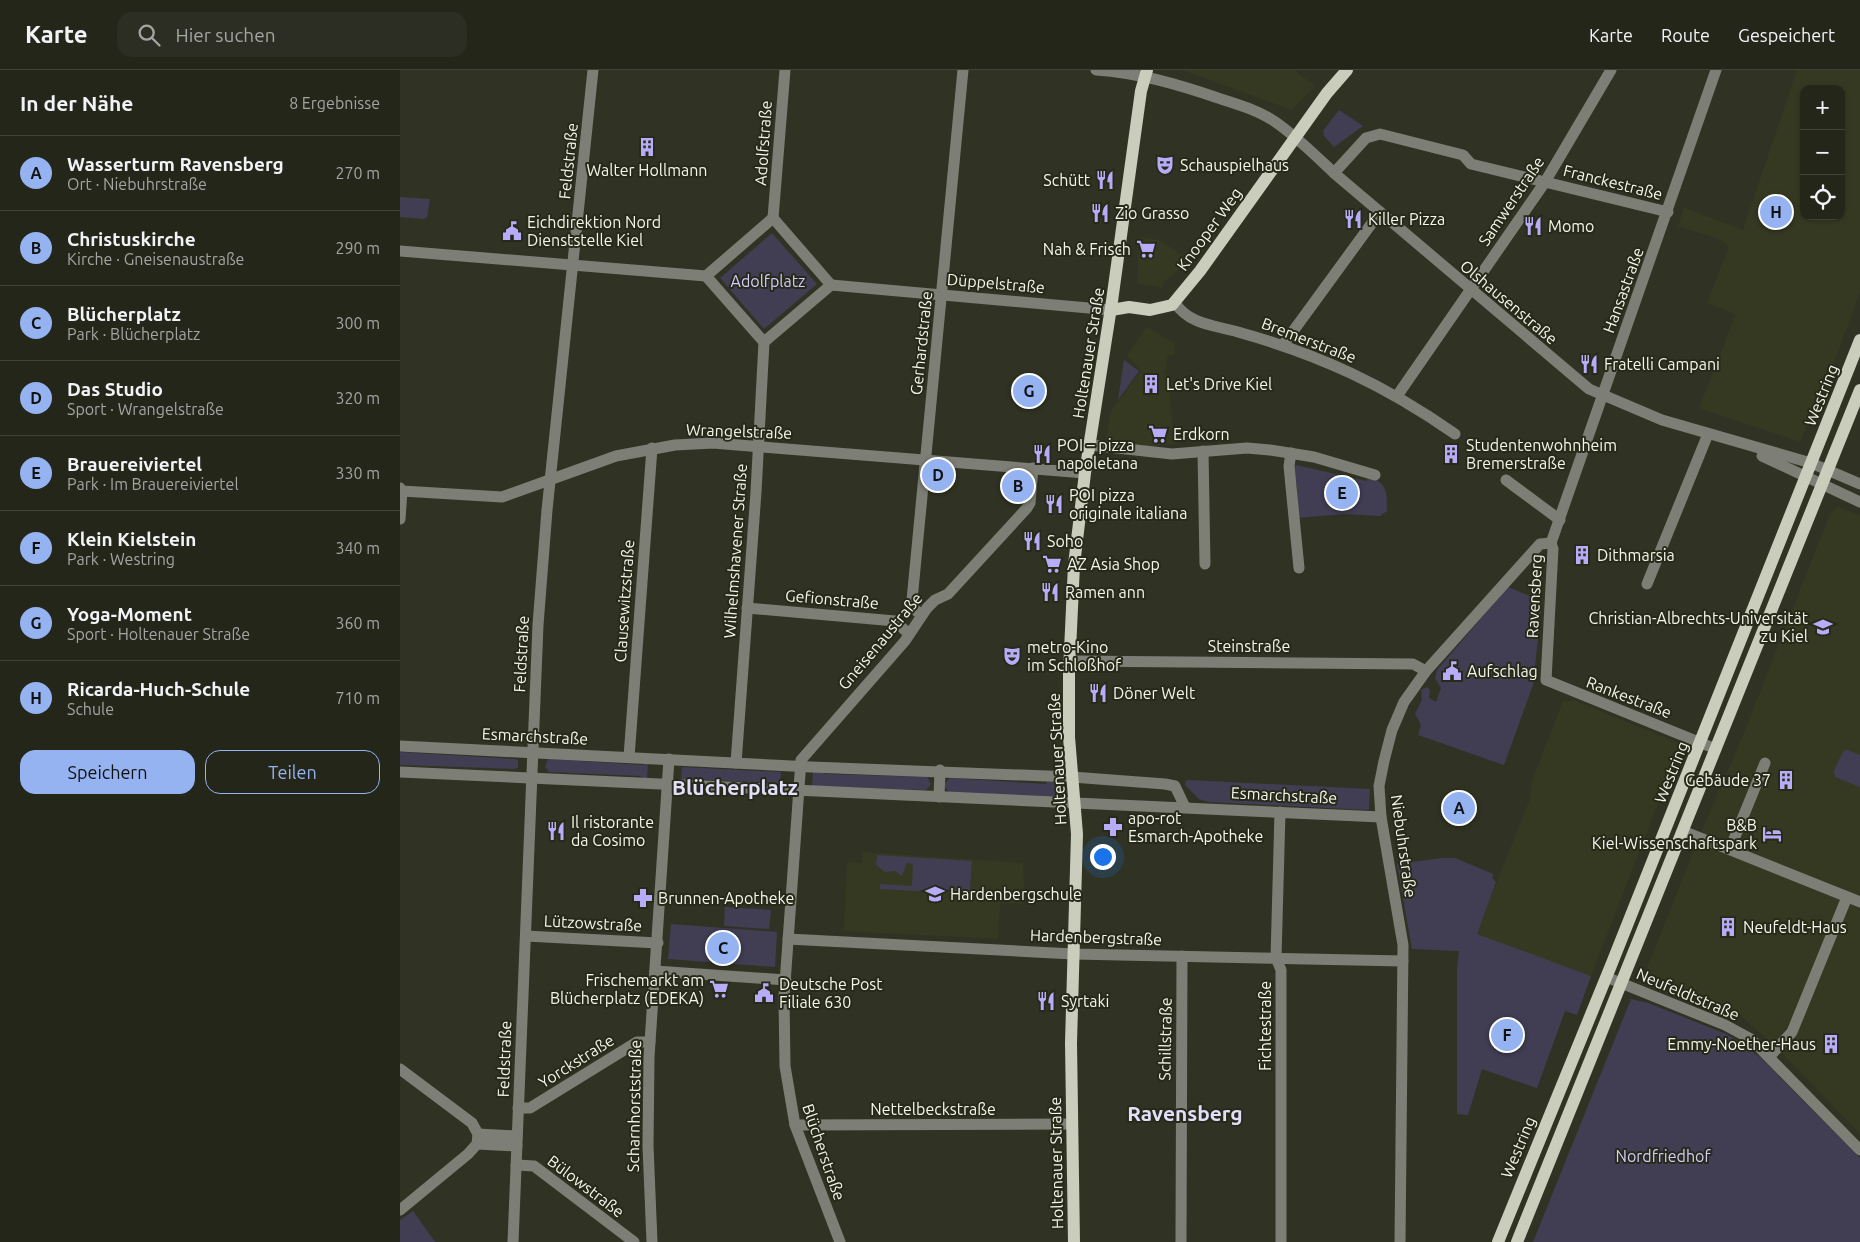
<!DOCTYPE html>
<html lang="de">
<meta charset="utf-8">
<style>
body{margin:0;font-family:Ubuntu,sans-serif;background:#2c2e23;color:#f1f3f6}
.controls{position:absolute;right:15px;top:15px;display:grid;overflow:hidden;border-radius:10px;box-shadow:0 1px 4px #0004}
.controls button{width:45px;height:45px;display:grid;place-items:center;padding:0;border:0;border-bottom:1px solid #414339;background:#24261a;color:#f1f3f6;font:25px sans-serif}
.you{position:absolute;left:702px;top:786px;width:18px;height:18px;margin:-12px;border:4px solid #fff;border-radius:50%;background:#1a73e8;box-shadow:0 0 0 8px #1a73e833}
.badge{display:grid;place-items:center;width:32px;height:32px;border-radius:50%;background:#95b2f1;color:#111;font-size:16px;font-weight:700}
.pin{position:absolute;translate:-50% -50%;border:2px solid #fff;box-shadow:0 1px 5px #0006}
.list{margin:0;padding:0;list-style:none}
h2{display:flex;justify-content:space-between;align-items:center;height:65px;margin:0;padding:0 20px;font-size:21px}
h2 small{font-size:16px;font-weight:400;color:#a3a5a2}
.list li{display:grid;grid-template-columns:32px 1fr auto;gap:15px;align-items:center;box-sizing:border-box;height:75px;padding:0 20px;border-top:1px solid #414339}
.list b{display:block;font-size:19px;white-space:nowrap}
.list p{margin:0;font-size:16px;white-space:nowrap;color:#a3a5a2}
.list em{font-size:16px;font-style:normal;color:#a3a5a2}
.actions{display:flex;gap:10px;padding:15px 20px}
.actions a{flex:1;padding:11px 0;border:1px solid #95b2f1;border-radius:15px;text-align:center;font-size:18px;color:#95b2f1}
.actions .main{background:#95b2f1;color:#111}
.icon{flex:none;width:28px;height:28px;fill:none;stroke:currentColor;stroke-width:2;stroke-linecap:round;stroke-linejoin:round}
.map{position:relative;flex:none;width:1460px;height:1172px;overflow:hidden}
header{display:flex;align-items:center;gap:30px;box-sizing:border-box;height:70px;padding:0 25px;background:#24261a;border-bottom:1px solid #414339}
header strong{font-size:24px}
nav{display:flex;gap:28px;margin-inline-start:auto;font-size:18px}
.search{width:350px;height:45px;background:#2c2e23;display:flex;align-items:center;gap:12px;box-sizing:border-box;padding:0 18px;border-radius:15px;color:#a3a5a2;font-size:19px}
main{display:flex}
aside{flex:1;background:#24261a}
.map>svg:first-child{display:block}
.built{fill:#363922;fill-rule:evenodd}
.green{fill:#413e54}
.lines{fill:none;stroke-linecap:round;stroke-linejoin:round}
.minor{stroke:#7d7f76;stroke-width:11}
.major{stroke:#cacdbb;stroke-width:12}
.labels{text-anchor:middle;stroke-width:4;stroke-linejoin:round;paint-order:stroke}
.street-label{font-size:16px;fill:#f4f5eb;stroke:#272919}
.poi-label{font-size:16px;fill:#f4f5eb;stroke:#272919;text-anchor:start}
.park-label{font-size:16px;fill:#d1cbfe;stroke:#272919}
.district-label{font-size:21px;font-weight:bold;fill:#e2dffc;stroke:#272919}
</style>
<header>
<strong>Karte</strong>
<div class="search"><svg class="icon" aria-label="search" viewBox="0 0 24 24"><circle cx="10" cy="10" r="6"/><path d="M15 15l6 6"/></svg>Hier suchen</div>
<nav><a>Karte</a><a>Route</a><a>Gespeichert</a></nav>
</header>
<main>
<aside>
<h2>In der Nähe<small>8 Ergebnisse</small></h2>
<ul class="list">
<li><span class="badge">A</span><div><b>Wasserturm Ravensberg</b><p>Ort · Niebuhrstraße</p></div><em>270 m</em></li>
<li><span class="badge">B</span><div><b>Christuskirche</b><p>Kirche · Gneisenaustraße</p></div><em>290 m</em></li>
<li><span class="badge">C</span><div><b>Blücherplatz</b><p>Park · Blücherplatz</p></div><em>300 m</em></li>
<li><span class="badge">D</span><div><b>Das Studio</b><p>Sport · Wrangelstraße</p></div><em>320 m</em></li>
<li><span class="badge">E</span><div><b>Brauereiviertel</b><p>Park · Im Brauereiviertel</p></div><em>330 m</em></li>
<li><span class="badge">F</span><div><b>Klein Kielstein</b><p>Park · Westring</p></div><em>340 m</em></li>
<li><span class="badge">G</span><div><b>Yoga-Moment</b><p>Sport · Holtenauer Straße</p></div><em>360 m</em></li>
<li><span class="badge">H</span><div><b>Ricarda-Huch-Schule</b><p>Schule</p></div><em>710 m</em></li>
</ul>
<div class="actions"><a class="main">Speichern</a><a>Teilen</a></div>
</aside>
<div class="map">
<svg width="1460" height="1172" viewBox="0 0 1460 1172">
<rect width="100%" height="100%" fill="#303323"/>
<g class="built">
<path d="M 782,0 L 894,0 L 915,16 L 892,40 Z"/>
<path d="M 1397,0 L 1460,0 L 1460,222 L 1438,282 L 1400,372 L 1299,338 L 1336,244 L 1307,233 L 1329,177 L 1322,170 L 1278,156 L 1284,138 L 1343,160 ZM 1404,19 L 1441,19 L 1441,146 L 1404,146 Z"/>
<path d="M 740,167 L 759,170 L 786,188 L 778,200 L 764,212 L 762,218 L 737,213 Z"/>
<path d="M 747,257 L 775,274 L 774,285 L 768,285 L 764,304 L 767,305 L 775,374 L 743,377 L 706,370 L 710,343 L 741,301 L 727,285 Z"/>
<path d="M 1438,437 L 1460,445 L 1460,1064 L 1382,983 L 1340,945 L 1244,906 L 1302,760 L 1342,668 L 1430,444 Z"/>
<path d="M 1163,631 L 1175,631 L 1281,674 L 1191,906 L 1076,864 L 1130,729 L 1132,711 Z"/>
<path d="M 463,782 L 623,793 L 625,834 L 600,833 L 598,869 L 444,861 L 447,792 L 462,793 Z"/>
</g>
<g class="green">
<path d="M 939,40 L 963,56 L 934,77 L 924,66 L 923,61 Z"/>
<path d="M 0,127 L 30,129 L 27,147 L 24,149 L 0,147 Z"/>
<path d="M 372,163 L 417,214 L 364,259 L 320,208 Z"/>
<path d="M 724,290 L 739,301 L 718,330 Z"/>
<path d="M 896,395 L 966,411 L 970,407 C 988,413 987,425 987,441 L 980,446 L 945,444 L 897,448 L 897,414 L 893,413 L 894,396 Z"/>
<path d="M 1108,517 L 1142,531 L 1133,615 L 1104,695 L 1018,665 L 1021,655 L 1015,644 L 1022,630 L 1021,620 L 1027,617 L 1030,620 L 1029,628 L 1036,632 L 1041,618 L 1035,608 L 1037,600 Z"/>
<path d="M 1447,680 L 1460,685 L 1460,717 L 1435,707 L 1434,701 L 1443,681 Z"/>
<path d="M 0,682 L 114,689 L 118,690 L 118,697 L 115,699 L 0,695 Z"/>
<path d="M 148,689 L 243,695 L 248,691 L 247,710 L 240,706 L 149,702 L 145,697 Z"/>
<path d="M 282,697 L 381,702 L 380,717 L 376,716 L 375,713 L 289,709 L 281,712 Z"/>
<path d="M 413,700 L 422,701 L 425,704 L 527,707 L 531,714 L 526,720 L 412,716 Z"/>
<path d="M 550,708 L 646,714 L 648,711 L 655,712 L 658,725 L 657,727 L 549,722 L 545,717 L 545,713 Z"/>
<path d="M 788,710 L 970,719 L 969,740 L 808,732 L 799,729 L 785,715 L 785,712 Z"/>
<path d="M 477,785 L 572,791 L 570,819 L 609,821 L 609,826 L 480,819 L 480,814 L 512,816 L 513,794 L 507,793 L 502,806 L 495,801 L 485,802 L 476,795 Z"/>
<path d="M 1042,788 L 1055,788 L 1093,804 L 1092,808 L 1096,812 L 1077,864 L 1191,906 L 1177,945 L 1165,941 L 1137,1018 L 1082,999 L 1068,1045 L 1057,1044 L 1057,899 L 1059,881 L 1012,879 L 997,794 Z"/>
<path d="M 325,837 L 371,840 L 369,859 L 324,856 Z"/>
<path d="M 271,854 L 377,862 L 375,897 L 268,889 Z"/>
<path d="M 1231,929 L 1248,933 L 1326,964 L 1341,973 L 1361,988 L 1460,1088 L 1460,1172 L 1133,1172 Z"/>
<path d="M 13,1141 L 35,1172 L 0,1172 L 0,1150 Z"/>
</g>
<g class="lines">
<g class="minor">
<path d="M 696,0 C 739,3 777,14 818,28 C 837,34 857,40 874,51 C 896,66 915,85 934,103 L 1189,319 L 1262,350 L 1411,393 L 1460,414"/>
<path d="M 934,103 L 966,68 L 980,64 L 1063,85 L 1071,94 L 1268,142"/>
<path d="M 373,148 L 431,215 L 364,272 L 306,206 Z"/>
<path d="M 373,148 L 385,0"/>
<path d="M 0,181 L 306,206"/>
<path d="M 431,215 L 711,240"/>
<path d="M 775,233 C 790,255 814,255 838,262 C 920,285 985,315 1055,364"/>
<path d="M 883,275 L 980,142"/>
<path d="M 997,326 L 1145,112 L 1211,0"/>
<path d="M 690,375 L 772,384 L 847,378 L 870,380 L 914,387 L 975,405"/>
<path d="M 803,381 L 805,494"/>
<path d="M 891,383 L 889,396 L 899,498"/>
<path d="M 1362,386 L 1460,432"/>
<path d="M 1106,410 L 1160,450"/>
<path d="M 0,418 L 2,421 L 102,427 L 216,386 L 275,375 L 313,373 L 685,403"/>
<path d="M 0,449 L 2,421"/>
<path d="M 1151,473 L 1316,0"/>
<path d="M 1151,473 L 1153,479 L 1146,610 L 1316,679"/>
<path d="M 1247,514 L 1308,364"/>
<path d="M 347,538 L 495,551 L 509,564"/>
<path d="M 522,545 L 514,539 L 512,530 L 563,0"/>
<path d="M 670,591 L 1013,594 L 1026,601"/>
<path d="M 0,676 L 411,697 L 672,707 L 765,714 L 775,716 L 785,737"/>
<path d="M 229,687 L 252,378"/>
<path d="M 336,693 L 356,422 L 364,272"/>
<path d="M 0,702 L 981,747"/>
<path d="M 539,727 L 540,700"/>
<path d="M 880,742 L 876,888 L 881,900 L 881,1172"/>
<path d="M 1283,761 L 1460,832"/>
<path d="M 1330,779 L 1365,693"/>
<path d="M 126,866 L 258,873"/>
<path d="M 388,869 L 673,884 L 1003,891"/>
<path d="M 255,901 L 386,910"/>
<path d="M 1206,907 L 1325,955 L 1351,969 L 1460,1080"/>
<path d="M 1370,986 L 1392,962 L 1447,827"/>
<path d="M 0,999 L 72,1053 L 78,1064 L 77,1074 L 68,1084 L 0,1140"/>
<path d="M 118,1038 L 130,1038 L 237,972 L 250,972"/>
<path d="M 395,1055 L 671,1054"/>
<path d="M 78,1064 L 117,1066"/>
<path d="M 77,1074 L 117,1076"/>
<path d="M 116,1095 L 134,1096 L 234,1172"/>
<path d="M 113,1172 L 138,555 L 147,440 L 193,0"/>
<path d="M 252,1172 L 248,1076 L 249,987 L 269,689"/>
<path d="M 440,1172 L 395,1055 L 385,996 L 384,927 L 401,690 L 505,571 L 527,538 L 535,530 L 548,524 L 627,438 L 630,433 L 633,398"/>
<path d="M 781,1172 L 782,886"/>
<path d="M 1000,1172 L 1003,875 L 981,747 L 979,716 L 984,691 L 992,660 L 1004,632 L 1026,601 L 1140,474 L 1151,473"/>
</g>
<g class="major">
<path d="M 711,240 L 729,237 L 750,240 L 772,235 L 800,201 L 927,23 L 947,0"/>
<path d="M 674,1172 L 671,973 L 677,764 L 669,667 L 669,602 L 674,495 L 685,403 L 712,231 L 741,21 L 747,0"/>
<path d="M 1098,1172 L 1212,893 L 1460,270"/>
<path d="M 1117,1172 L 1460,320"/>
</g>
</g>
<defs>
<g id="building-bare" transform="scale(1.5)"><path d="M-4-6H4V6H1V3H-1V6H-4ZM-2.5-4.3h1.7v1.8h-1.7ZM.8-4.3h1.7v1.8H.8ZM-2.5-1h1.7V.8h-1.7ZM.8-1h1.7V.8H.8Z" fill="#b6acf8" stroke="#272919" stroke-width="2.5" paint-order="stroke"/></g>
<g id="theatre-bare" transform="scale(1.5)"><path d="M-5-5.5Q0-4 5-5.5V0Q5 5 0 6Q-5 5-5 0ZM-3.3-2.5H-1v1.5H-3.3ZM1-2.5H3.3v1.5H1ZM-2.8 1Q0 5.5 2.8 1Z" fill="#b6acf8" stroke="#272919" stroke-width="2.5" paint-order="stroke"/></g>
<g id="restaurant-bare" transform="scale(1.5)"><path d="M-5-6h1v4h1v-4h1v4h1v-4h1v5L-1.5 .5V6h-2V.5L-5-1ZM5-6V6H3V1.5H1.5Q1.5-4 5-6Z" fill="#b6acf8" stroke="#272919" stroke-width="2.5" paint-order="stroke"/></g>
<g id="civic-bare" transform="scale(1.5)"><path d="M-.6-6.5H3V-4.5H.6V-3L4-1V1h2V6H-6V1h2V-1L-.6-3ZM-1.2 2.5V6h2.4V2.5Z" fill="#b6acf8" stroke="#272919" stroke-width="2.5" paint-order="stroke"/></g>
<g id="supermarket-bare" transform="scale(1.5)"><path d="M-6-5.5h2.5l.6 2H6L4.5 2H-2.5L-4.4-4H-6ZM-1.5 3.2a1.3 1.3 0 1 0 .1 0ZM3 3.2a1.3 1.3 0 1 0 .1 0Z" fill="#b6acf8" stroke="#272919" stroke-width="2.5" paint-order="stroke"/></g>
<g id="university-bare" transform="scale(1.5)"><path d="M0-5L7-2L0 1L-7-2ZM-4 1L0 2.5L4 1V4Q0 6-4 4Z" fill="#b6acf8" stroke="#272919" stroke-width="2.5" paint-order="stroke"/></g>
<g id="pharmacy-bare" transform="scale(1.5)"><path d="M-2-6h4v4h4v4h-4v4h-4v-4h-4v-4h4Z" fill="#b6acf8" stroke="#272919" stroke-width="2.5" paint-order="stroke"/></g>
<g id="hotel-bare" transform="scale(1.5)"><path d="M-6-4.5h1.5V1H6V5H4.5V3h-9V5H-6ZM-4 0a1.8 1.8 0 1 1 3.6 0ZM.5 0V-2.5h3Q6-2.5 6 0Z" fill="#b6acf8" stroke="#272919" stroke-width="2.5" paint-order="stroke"/></g>
<g id="school-bare" transform="scale(1.5)"><path d="M0-5L7-2L0 1L-7-2ZM-4 1L0 2.5L4 1V4Q0 6-4 4Z" fill="#b6acf8" stroke="#272919" stroke-width="2.5" paint-order="stroke"/></g>
</defs>
<g fill-rule="evenodd">
<use href="#building-bare" x="247" y="77"/>
<use href="#theatre-bare" x="765" y="95"/>
<use href="#restaurant-bare" x="705" y="110"/>
<use href="#restaurant-bare" x="700" y="143"/>
<use href="#restaurant-bare" x="953" y="149"/>
<use href="#restaurant-bare" x="1133" y="156"/>
<use href="#civic-bare" x="112" y="161"/>
<use href="#supermarket-bare" x="746" y="179"/>
<use href="#restaurant-bare" x="1189" y="294"/>
<use href="#building-bare" x="751" y="314"/>
<use href="#supermarket-bare" x="758" y="364"/>
<use href="#restaurant-bare" x="642" y="384"/>
<use href="#building-bare" x="1051" y="384"/>
<use href="#restaurant-bare" x="654" y="434"/>
<use href="#restaurant-bare" x="632" y="471"/>
<use href="#building-bare" x="1182" y="485"/>
<use href="#supermarket-bare" x="652" y="494"/>
<use href="#restaurant-bare" x="650" y="522"/>
<use href="#university-bare" x="1423" y="557"/>
<use href="#theatre-bare" x="612" y="586"/>
<use href="#civic-bare" x="1052" y="601"/>
<use href="#restaurant-bare" x="698" y="623"/>
<use href="#building-bare" x="1386" y="710"/>
<use href="#pharmacy-bare" x="713" y="757"/>
<use href="#restaurant-bare" x="156" y="761"/>
<use href="#hotel-bare" x="1372" y="764"/>
<use href="#school-bare" x="535" y="824"/>
<use href="#pharmacy-bare" x="243" y="828"/>
<use href="#building-bare" x="1328" y="857"/>
<use href="#supermarket-bare" x="319" y="919"/>
<use href="#civic-bare" x="364" y="923"/>
<use href="#restaurant-bare" x="646" y="931"/>
<use href="#building-bare" x="1431" y="974"/>
</g>
<g class="labels">
<g class="street-label">
<text transform="translate(363 73) rotate(-86)" y="6">Adolfstraße</text>
<text transform="translate(168 91) rotate(-84)" y="6">Feldstraße</text>
<text transform="translate(1213 112) rotate(14)" y="6">Franckestraße</text>
<text transform="translate(1111 131) rotate(-56)" y="6">Samwerstraße</text>
<text transform="translate(809 159) rotate(-54)" y="6">Knooper Weg</text>
<text transform="translate(596 213) rotate(5)" y="6">Düppelstraße</text>
<text transform="translate(1223 220) rotate(-70)" y="6">Hansastraße</text>
<text transform="translate(1109 232) rotate(40)" y="6">Olshausenstraße</text>
<text transform="translate(909 270) rotate(21)" y="6">Bremerstraße</text>
<text transform="translate(521 273) rotate(-84)" y="6">Gerhardstraße</text>
<text transform="translate(688 283) rotate(-81)" y="6">Holtenauer Straße</text>
<text transform="translate(1421 325) rotate(-68)" y="6">Westring</text>
<text transform="translate(339 361) rotate(2)" y="6">Wrangelstraße</text>
<text transform="translate(335 481) rotate(-86)" y="6">Wilhelmshavener Straße</text>
<text transform="translate(1134 526) rotate(-87)" y="6">Ravensberg</text>
<text transform="translate(432 529) rotate(5)" y="6">Gefionstraße</text>
<text transform="translate(224 531) rotate(-86)" y="6">Clausewitzstraße</text>
<text transform="translate(480 571) rotate(-50)" y="6">Gneisenaustraße</text>
<text x="849" y="582">Steinstraße</text>
<text transform="translate(121 584) rotate(-87)" y="6">Feldstraße</text>
<text transform="translate(1229 627) rotate(21)" y="6">Rankestraße</text>
<text transform="translate(135 666) rotate(3)" y="6">Esmarchstraße</text>
<text transform="translate(657 689) rotate(-93)" y="6">Holtenauer Straße</text>
<text transform="translate(1271 702) rotate(-68)" y="6">Westring</text>
<text transform="translate(884 725) rotate(3)" y="6">Esmarchstraße</text>
<text transform="translate(1004 776) rotate(82)" y="6">Niebuhrstraße</text>
<text transform="translate(193 853) rotate(3)" y="6">Lützowstraße</text>
<text transform="translate(696 867) rotate(2)" y="6">Hardenbergstraße</text>
<text transform="translate(1288 924) rotate(23)" y="6">Neufeldtstraße</text>
<text transform="translate(865 956) rotate(-90)" y="6">Fichtestraße</text>
<text transform="translate(765 969) rotate(-89)" y="6">Schillstraße</text>
<text transform="translate(104 989) rotate(-88)" y="6">Feldstraße</text>
<text transform="translate(176 991) rotate(-32)" y="6">Yorckstraße</text>
<text transform="translate(234 1036) rotate(-89)" y="6">Scharnhorststraße</text>
<text x="533" y="1045">Nettelbeckstraße</text>
<text transform="translate(1118 1077) rotate(-67)" y="6">Westring</text>
<text transform="translate(424 1082) rotate(71)" y="6">Blücherstraße</text>
<text transform="translate(656 1093) rotate(-91)" y="6">Holtenauer Straße</text>
<text transform="translate(186 1116) rotate(37)" y="6">Bülowstraße</text>
</g>
<g class="poi-label">
<text x="780" y="101">Schauspielhaus</text>
<text x="247" y="106" text-anchor="middle">Walter Hollmann</text>
<text x="690" y="116" text-anchor="end">Schütt</text>
<text x="715" y="149">Zio Grasso</text>
<text x="968" y="155">Killer Pizza</text>
<text x="127" y="158">Eichdirektion Nord<tspan x="127" dy="18">Dienststelle Kiel</tspan></text>
<text x="1148" y="162">Momo</text>
<text x="731" y="185" text-anchor="end">Nah &amp; Frisch</text>
<text x="1204" y="300">Fratelli Campani</text>
<text x="766" y="320">Let's Drive Kiel</text>
<text x="773" y="370">Erdkorn</text>
<text x="657" y="381">POI – pizza<tspan x="657" dy="18">napoletana</tspan></text>
<text x="1066" y="381">Studentenwohnheim<tspan x="1066" dy="18">Bremerstraße</tspan></text>
<text x="669" y="431">POI pizza<tspan x="669" dy="18">originale italiana</tspan></text>
<text x="647" y="477">Soho</text>
<text x="1197" y="491">Dithmarsia</text>
<text x="667" y="500">AZ Asia Shop</text>
<text x="665" y="528">Ramen ann</text>
<text x="1408" y="554" text-anchor="end">Christian-Albrechts-Universität<tspan x="1408" dy="18">zu Kiel</tspan></text>
<text x="627" y="583">metro-Kino<tspan x="627" dy="18">im Schloßhof</tspan></text>
<text x="1067" y="607">Aufschlag</text>
<text x="713" y="629">Döner Welt</text>
<text x="1371" y="716" text-anchor="end">Gebäude 37</text>
<text x="728" y="754">apo-rot<tspan x="728" dy="18">Esmarch-Apotheke</tspan></text>
<text x="171" y="758">Il ristorante<tspan x="171" dy="18">da Cosimo</tspan></text>
<text x="1357" y="761" text-anchor="end">B&amp;B<tspan x="1357" dy="18">Kiel-Wissenschaftspark</tspan></text>
<text x="550" y="830">Hardenbergschule</text>
<text x="258" y="834">Brunnen-Apotheke</text>
<text x="1343" y="863">Neufeldt-Haus</text>
<text x="304" y="916" text-anchor="end">Frischemarkt am<tspan x="304" dy="18">Blücherplatz (EDEKA)</tspan></text>
<text x="379" y="920">Deutsche Post<tspan x="379" dy="18">Filiale 630</tspan></text>
<text x="661" y="937">Syrtaki</text>
<text x="1416" y="980" text-anchor="end">Emmy-Noether-Haus</text>
</g>
<g class="park-label">
<text x="368" y="217">Adolfplatz</text>
<text x="1263" y="1092">Nordfriedhof</text>
</g>
<g class="district-label">
<text x="335" y="725">Blücherplatz</text>
<text x="785" y="1051">Ravensberg</text>
</g>
</g>
</svg>
<div class="controls">
<button>+</button>
<button>−</button>
<button><svg class="icon" aria-label="locate" viewBox="0 0 24 24"><circle cx="12" cy="12" r="6"/><path d="M12 2v4M12 18v4M2 12h4M18 12h4"/></svg></button>
</div>
<div class="you"></div>
<div class="pin badge" style="left:1059px;top:738px">A</div>
<div class="pin badge" style="left:618px;top:416px">B</div>
<div class="pin badge" style="left:323px;top:878px">C</div>
<div class="pin badge" style="left:538px;top:405px">D</div>
<div class="pin badge" style="left:942px;top:423px">E</div>
<div class="pin badge" style="left:1107px;top:965px">F</div>
<div class="pin badge" style="left:629px;top:321px">G</div>
<div class="pin badge" style="left:1376px;top:142px">H</div>
</div>
</main>
